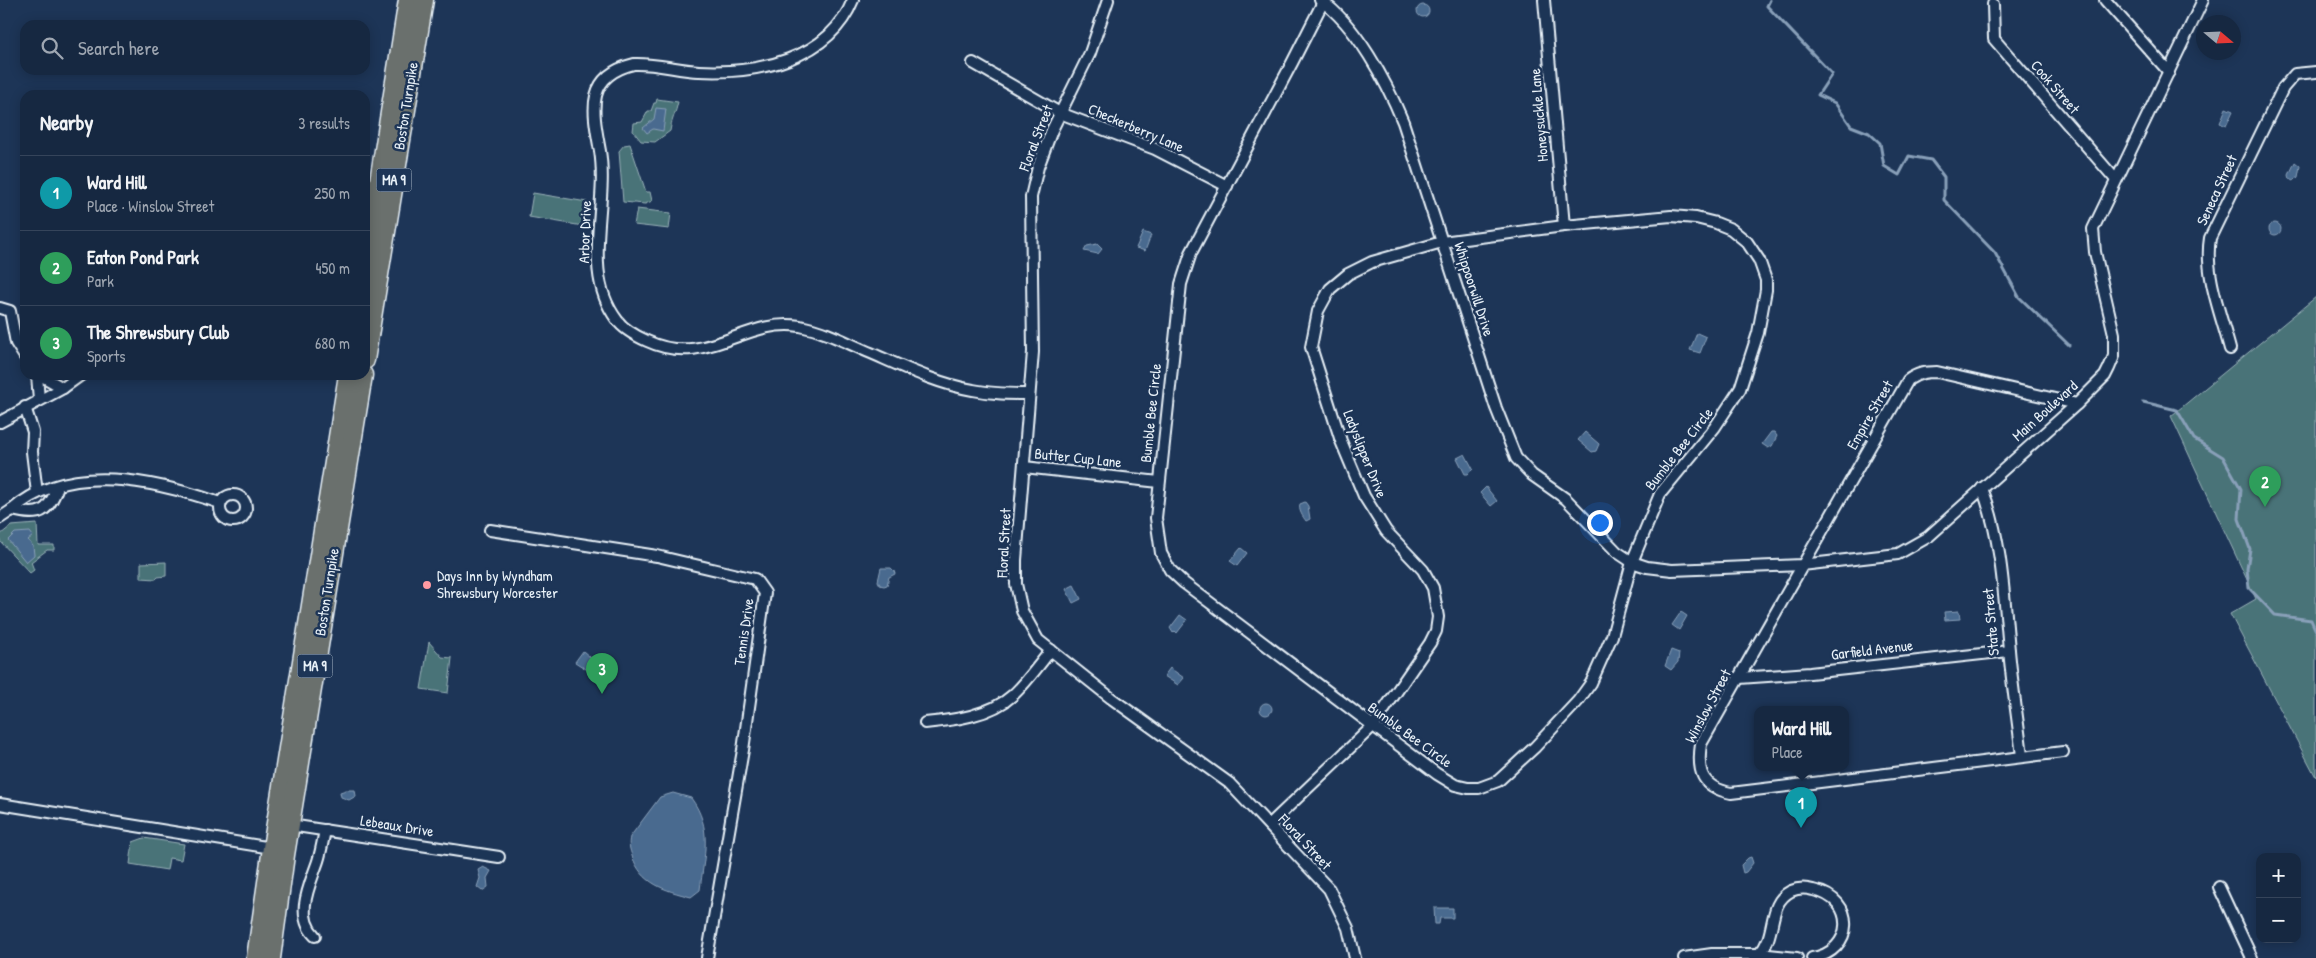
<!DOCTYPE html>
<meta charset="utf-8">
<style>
body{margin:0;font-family:"Patrick Hand",sans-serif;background:#23344c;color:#f1f3f6}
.controls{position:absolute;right:15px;bottom:15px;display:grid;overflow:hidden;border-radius:10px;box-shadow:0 2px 12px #0003}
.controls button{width:45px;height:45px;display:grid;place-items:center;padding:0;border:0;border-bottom:1px solid #35445a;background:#162841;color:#f1f3f6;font:25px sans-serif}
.compass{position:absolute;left:2196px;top:15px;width:45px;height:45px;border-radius:50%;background:#162841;box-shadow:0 2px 12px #0003;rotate:109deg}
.you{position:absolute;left:1599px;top:522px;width:18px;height:18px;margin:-12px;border:4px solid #fff;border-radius:50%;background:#1a73e8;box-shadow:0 0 0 8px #1a73e833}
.badge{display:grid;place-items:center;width:32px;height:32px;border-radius:50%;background:#db2777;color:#fff;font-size:16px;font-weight:700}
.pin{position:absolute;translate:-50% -41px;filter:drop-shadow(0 1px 2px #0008)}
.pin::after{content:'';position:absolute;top:26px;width:18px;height:15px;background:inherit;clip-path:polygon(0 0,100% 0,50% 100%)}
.popup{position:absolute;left:1754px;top:706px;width:95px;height:65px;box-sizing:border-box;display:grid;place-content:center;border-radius:10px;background:#162841;filter:drop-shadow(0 1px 4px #0005);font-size:16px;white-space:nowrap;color:#9ea6b1}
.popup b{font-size:19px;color:#f1f3f6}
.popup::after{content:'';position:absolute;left:50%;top:100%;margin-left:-10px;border:10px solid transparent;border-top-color:#162841}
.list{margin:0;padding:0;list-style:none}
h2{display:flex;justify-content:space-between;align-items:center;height:65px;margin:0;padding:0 20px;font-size:21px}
h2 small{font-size:16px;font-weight:400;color:#9ea6b1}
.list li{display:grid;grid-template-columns:32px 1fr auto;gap:15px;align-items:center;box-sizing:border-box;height:75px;padding:0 20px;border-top:1px solid #35445a}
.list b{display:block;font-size:19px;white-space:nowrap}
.list p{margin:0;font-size:16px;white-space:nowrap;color:#9ea6b1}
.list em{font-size:16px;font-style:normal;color:#9ea6b1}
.icon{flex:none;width:28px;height:28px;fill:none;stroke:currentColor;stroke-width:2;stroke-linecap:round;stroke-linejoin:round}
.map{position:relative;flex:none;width:2316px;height:958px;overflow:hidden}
.search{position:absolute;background:#162841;box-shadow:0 2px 12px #0003;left:20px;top:20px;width:350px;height:55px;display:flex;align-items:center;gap:12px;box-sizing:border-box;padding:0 18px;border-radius:15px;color:#9ea6b1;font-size:19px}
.panel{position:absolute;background:#162841;box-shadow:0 2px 12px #0003;left:20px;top:90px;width:350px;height:290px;border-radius:15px}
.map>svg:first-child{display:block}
.green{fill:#4a7378;stroke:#99b2b8}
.water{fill:#496a8f;stroke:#89a0b9}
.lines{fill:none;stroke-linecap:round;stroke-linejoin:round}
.stream{stroke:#89a0b9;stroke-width:3}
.minor-casing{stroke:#e8f1f8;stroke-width:14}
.trunk-casing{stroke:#e8f1f8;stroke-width:21}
.minor{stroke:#1d3557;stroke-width:10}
.trunk{stroke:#6a706d;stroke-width:18}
.poi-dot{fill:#ff9aa2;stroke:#1d3557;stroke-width:2}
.labels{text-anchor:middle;stroke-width:5;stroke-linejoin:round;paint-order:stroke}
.shield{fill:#1d3557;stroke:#abb9c8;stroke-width:1}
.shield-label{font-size:14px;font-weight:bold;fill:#e8f1f8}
.street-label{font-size:15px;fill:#e8f1f8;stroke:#1d3557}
.poi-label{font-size:15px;fill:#e8f1f8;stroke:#1d3557;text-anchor:start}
</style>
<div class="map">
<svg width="2316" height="958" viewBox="0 0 2316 958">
<rect width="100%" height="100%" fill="#1d3557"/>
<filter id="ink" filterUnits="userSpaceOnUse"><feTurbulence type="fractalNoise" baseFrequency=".02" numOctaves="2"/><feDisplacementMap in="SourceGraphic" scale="10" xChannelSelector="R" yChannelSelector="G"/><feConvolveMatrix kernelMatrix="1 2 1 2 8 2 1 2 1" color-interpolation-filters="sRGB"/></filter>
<g filter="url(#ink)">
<g class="green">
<path d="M 657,99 L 678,102 C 676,113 671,120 670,131 L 655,142 L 641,141 L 633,131 L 634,123 L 642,122 L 648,111 L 651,111 L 654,103 L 656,103 Z"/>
<path d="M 630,144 L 646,192 L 650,192 L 652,201 L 645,204 L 623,202 L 619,151 L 624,145 Z"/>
<path d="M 533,193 L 587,202 L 583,226 L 529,217 Z"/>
<path d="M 637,209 L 671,213 L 669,229 L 634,225 Z"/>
<path d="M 2316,297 L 2316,777 L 2230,614 L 2256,599 L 2171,416 Z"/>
<path d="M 37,524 L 38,545 L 54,545 L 54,550 L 47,550 L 31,562 L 34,570 L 30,573 L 0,541 L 0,535 L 11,526 Z"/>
<path d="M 166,562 L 166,576 L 158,577 L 156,579 L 141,578 L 141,563 Z"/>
<path d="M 429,642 L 442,657 L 452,658 L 448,693 L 421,689 Z"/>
<path d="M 144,838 L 184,844 L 181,860 L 169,858 L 167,870 L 130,864 L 133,842 Z"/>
</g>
<g class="water">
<circle cx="1423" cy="11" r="6"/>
<path d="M 656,108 L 666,109 L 663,131 L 653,129 L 647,133 L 643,128 L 654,119 Z"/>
<path d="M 2226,108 L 2233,111 L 2226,126 L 2220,123 Z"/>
<path d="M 2295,162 L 2300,166 L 2298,177 L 2294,181 L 2290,179 L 2289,175 Z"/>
<circle cx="2275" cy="229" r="6"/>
<path d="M 1143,232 L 1151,235 L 1145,251 L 1136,248 Z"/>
<path d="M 1097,244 L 1102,249 L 1098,254 L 1084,251 L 1087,246 Z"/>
<path d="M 1697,333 L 1706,337 L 1700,353 L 1690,350 Z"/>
<path d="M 1585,432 L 1599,444 L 1596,451 L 1592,452 L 1578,440 Z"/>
<path d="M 1771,432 L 1774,432 L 1777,436 L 1772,446 L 1768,448 L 1762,444 Z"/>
<path d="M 1465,454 L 1473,469 L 1468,474 L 1465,474 L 1457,458 Z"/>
<path d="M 1486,487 L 1497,501 L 1491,506 L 1480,493 Z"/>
<path d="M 1305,502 L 1308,506 L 1310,519 L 1306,521 C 1303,517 1298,510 1300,504 Z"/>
<path d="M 30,532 L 33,536 L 28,540 L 33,546 L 34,555 L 26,562 L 8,540 L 15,533 Z"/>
<path d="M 1241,548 L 1247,553 L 1237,566 L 1230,561 Z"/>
<path d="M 881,568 L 891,568 L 894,571 L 895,574 L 889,577 L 887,585 L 884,586 L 880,585 L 878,581 Z"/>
<path d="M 1074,585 L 1081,599 L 1073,603 L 1066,589 Z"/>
<path d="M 1959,611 L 1960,619 L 1945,620 L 1944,612 Z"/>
<path d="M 1681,612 L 1687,616 L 1679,630 L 1672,625 Z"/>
<path d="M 1180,615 L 1187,620 L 1177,633 L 1175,631 L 1173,633 L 1170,628 Z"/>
<path d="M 1671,650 L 1679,653 L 1678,662 L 1671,670 L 1665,666 Z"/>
<path d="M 583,651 L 605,670 L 600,678 L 575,662 Z"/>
<path d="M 1170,668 L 1184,678 L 1178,685 L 1164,676 Z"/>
<circle cx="1266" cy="709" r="6"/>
<path d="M 346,790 L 355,790 L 356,796 L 349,800 L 341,797 L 340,792 Z"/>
<path d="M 673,793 L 691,798 C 713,828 704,855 700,890 L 691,897 C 664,890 642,884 632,856 C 630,849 628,845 630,837 L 660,797 Z"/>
<path d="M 1751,857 L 1753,863 L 1746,872 L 1743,873 L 1741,865 L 1748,858 Z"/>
<path d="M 483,867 L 491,871 L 487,878 L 488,887 L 482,891 L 477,887 L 480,878 L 478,870 Z"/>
<path d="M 1434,908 L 1453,908 L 1453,918 L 1440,918 L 1439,924 L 1435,924 Z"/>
</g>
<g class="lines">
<g class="stream">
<path d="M 1770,0 L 1767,6 L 1832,74 L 1818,95 L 1835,103 L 1851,126 L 1869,133 L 1880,143 L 1884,166 L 1899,175 L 1909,156 L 1931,160 L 1944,177 L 1944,200 L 1995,253 L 2019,297 L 2069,345"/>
<path d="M 2143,402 L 2177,410 L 2194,439 L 2223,457 L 2241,489 L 2239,519 L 2250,549 L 2247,569 L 2249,588 L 2275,615 L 2311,620 L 2316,631"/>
</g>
<g class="minor-casing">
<g id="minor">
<path d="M 853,0 C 829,60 757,74 699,71 C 677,70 656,63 634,64 C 584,76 593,112 600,151 C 609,207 580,271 617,320 C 624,330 636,336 647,341 C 707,369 745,317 800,326 C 826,331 847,343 871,353 C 903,367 938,384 973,390 C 992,394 1010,394 1029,394"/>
<path d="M 1108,0 L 1090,53 L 1052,130 L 1038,167 L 1031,197 L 1033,352 L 1016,560 L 1016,584 L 1022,611 L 1038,640 L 1111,698 L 1229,783 L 1329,889 L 1348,928 L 1355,958"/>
<path d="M 1320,0 C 1356,24 1387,83 1403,122 L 1496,408 L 1516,458 L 1532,475 L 1566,499 L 1617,552 L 1632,562 L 1647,567 L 1672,570 L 1802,565 L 1898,554 L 1928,537 L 2077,404 L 2105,376 L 2109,368 L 2114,356 L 2114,334 L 2095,252 L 2093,229 L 2203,0"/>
<path d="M 1544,0 L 1564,226"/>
<path d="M 2105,0 L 2169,72"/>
<path d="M 1993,4 L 1994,39 L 2116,180"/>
<path d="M 973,63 L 1060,113 L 1155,149 L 1227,186"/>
<path d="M 0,308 L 10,311 L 16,343 L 25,357"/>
<path d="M 2230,349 C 2221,314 2204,274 2210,238 L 2283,88 L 2295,74 L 2316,72"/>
<path d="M 37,375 L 39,400"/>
<path d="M 40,375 L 63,388"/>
<path d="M 25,407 L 33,432 L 32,452 L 37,493"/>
<path d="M 0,422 L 63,388 L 81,375"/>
<path d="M 1024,467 L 1159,482"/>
<path d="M 58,486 C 48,513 40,517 12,510 C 69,460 156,481 220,503"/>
<path d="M 1982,488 C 2002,539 2004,596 2009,650 C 2012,685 2018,721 2022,756"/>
<circle cx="233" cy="508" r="13"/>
<path d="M 0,518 L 12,510"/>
<path d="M 490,530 L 657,556 L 755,579 L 765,593 L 743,750 L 707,958"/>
<path d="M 1739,678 L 1810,673 L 2009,651"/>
<path d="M 925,723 C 954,720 990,716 1013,695 C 1027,682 1039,665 1051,650"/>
<path d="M 2063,752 L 1731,793 C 1701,787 1697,771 1701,744 L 1908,380 C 1918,373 1925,372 1937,372 L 2077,404"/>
<path d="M 0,804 L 272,848"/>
<path d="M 290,825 L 499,857"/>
<path d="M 1269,825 L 1373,726 L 1430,643 L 1436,631 L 1438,617 L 1433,588 L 1423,570 L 1386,531 L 1364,496 L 1341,441 L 1311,347 L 1318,311 L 1330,289 L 1348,274 L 1372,262 L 1442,242 L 1564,226 L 1671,216 L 1696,218 L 1716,223 L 1731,229 L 1747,242 L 1759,260 L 1766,280 L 1766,290 L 1758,333 L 1740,389 L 1715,427 L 1660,494 L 1632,562 L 1612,636 L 1591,683 L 1578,701 L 1535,747 L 1498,781 L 1479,788 L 1468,788 L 1455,785 L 1437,774 L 1184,583 L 1170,570 L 1161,553 L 1156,518 L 1181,284 L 1191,253 L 1292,63 L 1324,0"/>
<path d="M 2219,887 L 2252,958"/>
<path d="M 315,936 C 294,915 310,885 318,861 C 321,852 323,840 325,830"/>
<path d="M 1759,954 C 1778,935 1766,904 1791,891 C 1798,888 1806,888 1813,890 C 1858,899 1854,952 1812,958"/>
<path d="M 1684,958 L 1712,954 L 1759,954 L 1797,958"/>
</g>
</g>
<g class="trunk-casing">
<g id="trunk">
<path d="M 365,269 L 408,0"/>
<path d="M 365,360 L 424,0"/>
<path d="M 256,958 L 272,848 L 348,375"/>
<path d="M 271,958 L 285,855 L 363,375"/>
</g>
</g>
<use href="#minor" class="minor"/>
<use href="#trunk" class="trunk"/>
</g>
</g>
<circle class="poi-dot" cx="427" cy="585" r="5"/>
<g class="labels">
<g class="shield">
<rect x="376.5" y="168.5" width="35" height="23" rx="4"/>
<rect x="297.5" y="654.5" width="35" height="23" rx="4"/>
</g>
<g class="shield-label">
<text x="394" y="185">MA 9</text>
<text x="315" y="671">MA 9</text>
</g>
<g class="street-label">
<text transform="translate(2055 87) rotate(49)" y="5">Cook Street</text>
<text transform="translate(406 106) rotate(-81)" y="5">Boston Turnpike</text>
<text transform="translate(1539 115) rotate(-95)" y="5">Honeysuckle Lane</text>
<text transform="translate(1136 128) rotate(23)" y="5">Checkerberry Lane</text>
<text transform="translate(1036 138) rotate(-69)" y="5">Floral Street</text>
<text transform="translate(2217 190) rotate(-65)" y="5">Seneca Street</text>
<text transform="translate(585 232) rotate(-88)" y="5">Arbor Drive</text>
<text transform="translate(1474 289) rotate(72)" y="5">Whippoorwill Drive</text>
<text transform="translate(2045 411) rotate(-42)" y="5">Main Boulevard</text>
<text transform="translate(1151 413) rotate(-84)" y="5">Bumble Bee Circle</text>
<text transform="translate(1870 415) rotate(-60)" y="5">Empire Street</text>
<text transform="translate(1679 449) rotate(-52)" y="5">Bumble Bee Circle</text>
<text transform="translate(1365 454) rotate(68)" y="5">Ladyslipper Drive</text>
<text transform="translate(1078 458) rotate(6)" y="5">Butter Cup Lane</text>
<text transform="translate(1004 543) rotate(-87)" y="5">Floral Street</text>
<text transform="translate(327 592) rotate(-81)" y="5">Boston Turnpike</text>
<text transform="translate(1991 622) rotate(-95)" y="5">State Street</text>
<text transform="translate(744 632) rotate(-82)" y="5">Tennis Drive</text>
<text transform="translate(1872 650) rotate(-7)" y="5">Garfield Avenue</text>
<text transform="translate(1708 706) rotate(-62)" y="5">Winslow Street</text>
<text transform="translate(1410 735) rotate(36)" y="5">Bumble Bee Circle</text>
<text transform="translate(397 826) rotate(9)" y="5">Lebeaux Drive</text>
<text transform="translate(1305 842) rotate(47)" y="5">Floral Street</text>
</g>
<g class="poi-label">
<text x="437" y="581">Days Inn by Wyndham<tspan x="437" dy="17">Shrewsbury Worcester</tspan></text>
</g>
</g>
</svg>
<div class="controls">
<button>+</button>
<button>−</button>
</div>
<svg class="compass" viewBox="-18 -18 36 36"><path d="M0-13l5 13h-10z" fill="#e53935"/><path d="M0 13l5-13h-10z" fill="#9ea6b1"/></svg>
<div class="you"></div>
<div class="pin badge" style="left:1801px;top:828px;background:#0f9aa8">1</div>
<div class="popup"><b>Ward Hill</b>Place</div>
<div class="pin badge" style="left:2265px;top:507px;background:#2e9e5b">2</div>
<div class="pin badge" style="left:602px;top:694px;background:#2e9e5b">3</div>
<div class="search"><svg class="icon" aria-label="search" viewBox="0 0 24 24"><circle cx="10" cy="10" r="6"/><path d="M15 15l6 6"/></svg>Search here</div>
<section class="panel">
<h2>Nearby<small>3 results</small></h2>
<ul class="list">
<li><span class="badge" style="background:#0f9aa8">1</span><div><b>Ward Hill</b><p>Place · Winslow Street</p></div><em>250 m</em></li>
<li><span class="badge" style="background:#2e9e5b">2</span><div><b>Eaton Pond Park</b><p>Park</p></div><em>450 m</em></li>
<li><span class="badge" style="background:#2e9e5b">3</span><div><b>The Shrewsbury Club</b><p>Sports</p></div><em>680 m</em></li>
</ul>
</section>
</div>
